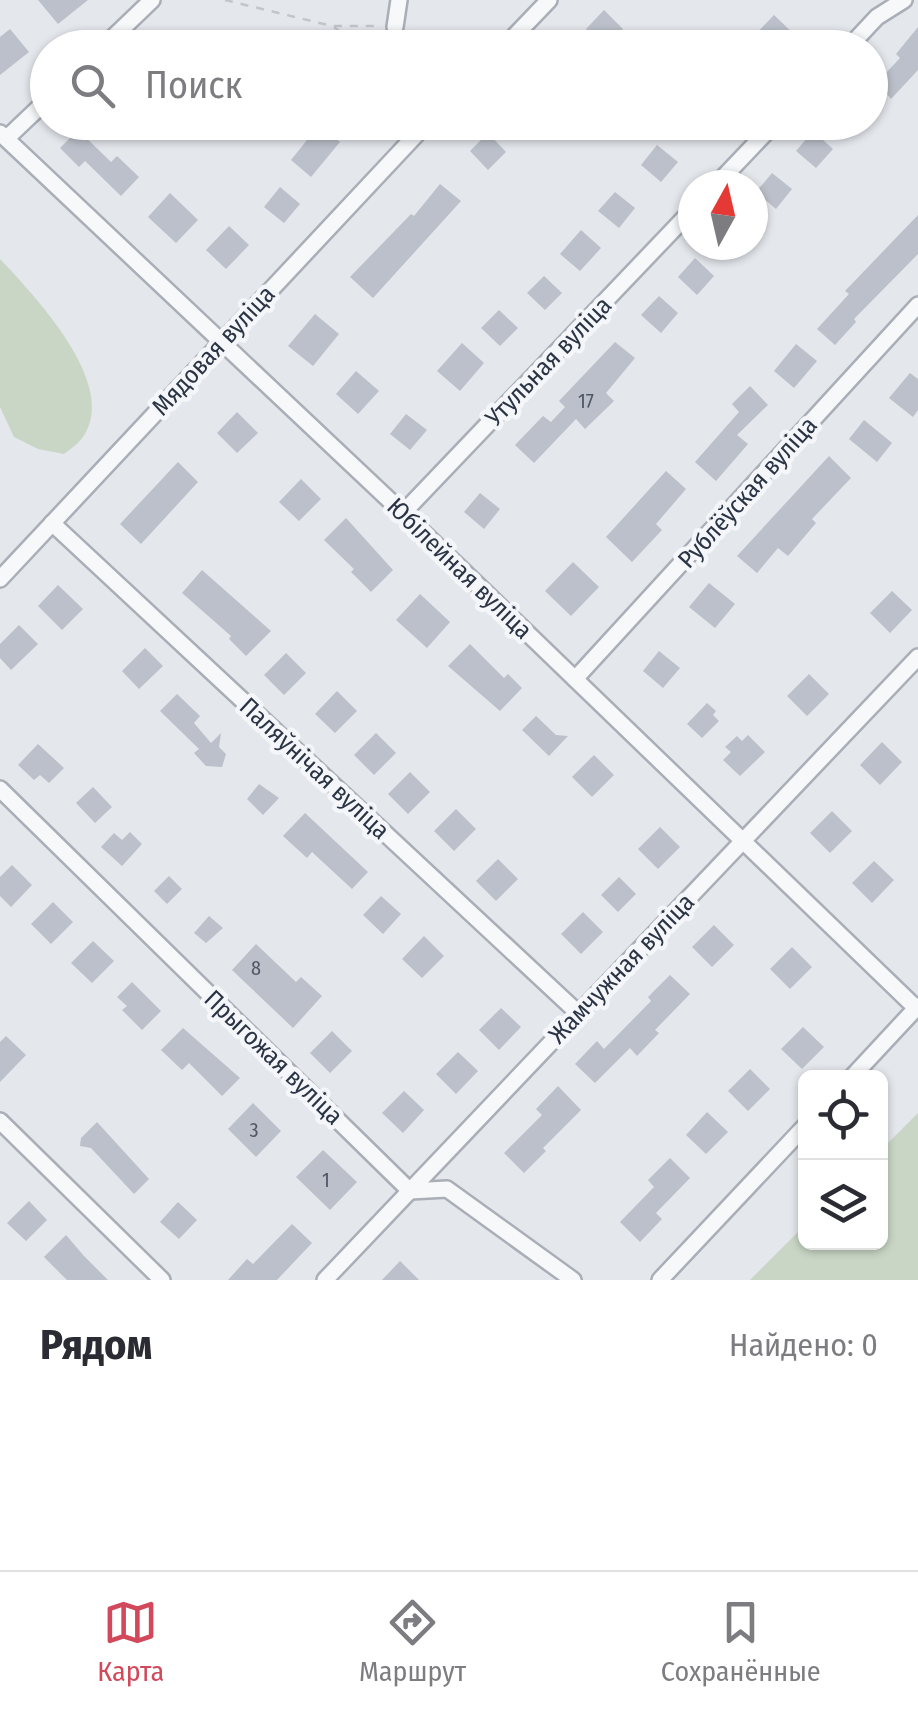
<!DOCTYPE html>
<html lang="ru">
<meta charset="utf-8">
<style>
body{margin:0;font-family:"Fira Sans Condensed",sans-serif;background:#f2f2f3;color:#2b2b33}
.controls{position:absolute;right:30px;bottom:30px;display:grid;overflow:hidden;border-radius:15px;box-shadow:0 2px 8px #0004}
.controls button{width:90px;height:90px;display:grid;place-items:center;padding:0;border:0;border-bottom:2px solid #e1e1e2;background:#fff;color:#2b2b33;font:50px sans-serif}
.compass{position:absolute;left:678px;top:170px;width:90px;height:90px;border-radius:50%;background:#fff;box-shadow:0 2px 8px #0004;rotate:8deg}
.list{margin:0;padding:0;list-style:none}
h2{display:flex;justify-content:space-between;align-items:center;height:130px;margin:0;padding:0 40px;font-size:42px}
h2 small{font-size:32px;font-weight:400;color:#7c7c81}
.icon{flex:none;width:55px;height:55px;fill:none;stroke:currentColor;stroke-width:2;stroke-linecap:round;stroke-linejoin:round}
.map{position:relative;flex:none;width:918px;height:1280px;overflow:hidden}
.search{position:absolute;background:#fff;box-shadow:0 2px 8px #0004;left:30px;right:30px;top:30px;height:110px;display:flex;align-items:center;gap:25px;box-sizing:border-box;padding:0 35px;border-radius:55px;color:#7c7c81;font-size:38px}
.sheet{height:290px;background:#fff}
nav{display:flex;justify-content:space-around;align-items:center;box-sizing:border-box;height:140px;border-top:2px solid #e1e1e2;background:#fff;font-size:28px;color:#7c7c81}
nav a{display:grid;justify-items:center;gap:5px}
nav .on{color:#d1495b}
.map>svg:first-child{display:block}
.green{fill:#c9d6c5}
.building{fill:#bbc0ca}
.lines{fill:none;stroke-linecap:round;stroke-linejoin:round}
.minor-casing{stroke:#a9aeb7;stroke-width:20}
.path{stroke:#c2c5cb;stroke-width:2.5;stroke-dasharray:8 8;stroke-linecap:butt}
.minor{stroke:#f7f8fa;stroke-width:15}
.labels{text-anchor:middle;stroke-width:9;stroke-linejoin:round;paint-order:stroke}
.number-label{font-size:20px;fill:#4f5766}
.street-label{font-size:25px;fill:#2b3445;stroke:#f4f6f9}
</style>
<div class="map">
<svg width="918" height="1280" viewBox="0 0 918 1280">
<rect width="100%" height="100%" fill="#e4e7ec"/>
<g class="green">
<path d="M 0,259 C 33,294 115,380 86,432 C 81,442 72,448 64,454 L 38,449 L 14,437 L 0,407 Z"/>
<path d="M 918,1113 L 918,1280 L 750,1280 L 805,1225 L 806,1242 L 880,1242 L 881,1150 Z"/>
</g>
<g class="building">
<path d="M 38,0 L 88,0 L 58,24 Z"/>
<path d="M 604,10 L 623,29 L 605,47 L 586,29 Z"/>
<path d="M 774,15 L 797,37 L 787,48 L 764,48 L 753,37 Z"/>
<path d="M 918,27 L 918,70 L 891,99 L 885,92 L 870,109 L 870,90 L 900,58 L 896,54 Z"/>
<path d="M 10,29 L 29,52 L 0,75 L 0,37 Z"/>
<path d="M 319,125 L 340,142 L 311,177 L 291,160 Z"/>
<path d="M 78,130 L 111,162 L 117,156 L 139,177 L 121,196 L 85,161 L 79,167 L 60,148 Z"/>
<path d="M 813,131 L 833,149 L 816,168 L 796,151 Z"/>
<path d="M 488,133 L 506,152 L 488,170 L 470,151 Z"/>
<path d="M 657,145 L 678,162 L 661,182 L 641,165 Z"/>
<path d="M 772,173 L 792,189 L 776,209 L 756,192 Z"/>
<path d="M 440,184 L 461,201 L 373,298 L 350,277 L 411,214 L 414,216 Z"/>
<path d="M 280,187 L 300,204 L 284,223 L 264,207 Z"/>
<path d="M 615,192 L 635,208 L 619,228 L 598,211 Z"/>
<path d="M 170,193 L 198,220 L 176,243 L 148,217 Z"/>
<path d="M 918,215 L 918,254 L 854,319 L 856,322 L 835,345 L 817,329 L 849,294 L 845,291 Z"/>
<path d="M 229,226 L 249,245 L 226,269 L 206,250 Z"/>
<path d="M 581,230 L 601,248 L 580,271 L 560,254 Z"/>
<path d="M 695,258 L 714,276 L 697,295 L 678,277 Z"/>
<path d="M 544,276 L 562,293 L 545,310 L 527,293 Z"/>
<path d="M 659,296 L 678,313 L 661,333 L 641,315 Z"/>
<path d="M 499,310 L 518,328 L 500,346 L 481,328 Z"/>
<path d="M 315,314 L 339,334 L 313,366 L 288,346 Z"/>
<path d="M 615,342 L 635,358 L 606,393 L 614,401 L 585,429 L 576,419 L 534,463 L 515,445 L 543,416 L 551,422 L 565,407 L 559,401 Z"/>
<path d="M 462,343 L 484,363 L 460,391 L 437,371 Z"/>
<path d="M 796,344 L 817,361 L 794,388 L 774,371 Z"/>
<path d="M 356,371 L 379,391 L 358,414 L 336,394 Z"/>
<path d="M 910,373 L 918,379 L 918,410 L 913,417 L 889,398 Z"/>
<path d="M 750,386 L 768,405 L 737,435 L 748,444 L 716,481 L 695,462 L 739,412 L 732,404 Z"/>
<path d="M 237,412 L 258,433 L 237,453 L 217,433 Z"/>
<path d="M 406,414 L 427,430 L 410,450 L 390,434 Z"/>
<path d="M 864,420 L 892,443 L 877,462 L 849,439 Z"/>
<path d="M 829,456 L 851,478 L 812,519 L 816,523 L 788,556 L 778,548 L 757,573 L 737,556 Z"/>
<path d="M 178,462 L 198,482 L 141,544 L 120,524 Z"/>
<path d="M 666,471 L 686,489 L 656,524 L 662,530 L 632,562 L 606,537 Z"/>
<path d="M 301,479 L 321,499 L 299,521 L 279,502 Z"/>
<path d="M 480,493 L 500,509 L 484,529 L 464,512 Z"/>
<path d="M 346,518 L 393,570 L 371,592 L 351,572 L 354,569 L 324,540 Z"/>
<path d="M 573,562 L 599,587 L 571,616 L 545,591 Z"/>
<path d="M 202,570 L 271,631 L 246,656 L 229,639 L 231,636 L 182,593 Z"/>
<path d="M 709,583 L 735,604 L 715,628 L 689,607 Z"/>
<path d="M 58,585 L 83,609 L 62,630 L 38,606 Z"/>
<path d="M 892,591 L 912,610 L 890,633 L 870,613 Z"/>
<path d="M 420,594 L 450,622 L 427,648 L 396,620 Z"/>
<path d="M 19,625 L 38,644 L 11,670 L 0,658 L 0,644 Z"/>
<path d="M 470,644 L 504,678 L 508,674 L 522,688 L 500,711 L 448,666 Z"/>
<path d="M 145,648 L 163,666 L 139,689 L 122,671 Z"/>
<path d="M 659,651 L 680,668 L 663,688 L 643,671 Z"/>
<path d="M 286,653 L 306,673 L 284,695 L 264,675 Z"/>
<path d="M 809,674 L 829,694 L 807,716 L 787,696 Z"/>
<path d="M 337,691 L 357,711 L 335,733 L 315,714 Z"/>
<path d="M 177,694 L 200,716 L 194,723 L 211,743 L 221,733 L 219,747 L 226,754 L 222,767 L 206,766 L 194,753 L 199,749 L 160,711 Z"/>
<path d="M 707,703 L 716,711 L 713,715 L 719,721 L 702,738 L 687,724 Z"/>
<path d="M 536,716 L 556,735 L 568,736 L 549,756 L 522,730 Z"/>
<path d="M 376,733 L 396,753 L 374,775 L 354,755 Z"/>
<path d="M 748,735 L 765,752 L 740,776 L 723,760 L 731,752 L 725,747 L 737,736 L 742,741 Z"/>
<path d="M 882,742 L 902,762 L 880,785 L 860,765 Z"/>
<path d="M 38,744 L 64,768 L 49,783 L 40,775 L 34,780 L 18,765 Z"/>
<path d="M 594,755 L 614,775 L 592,797 L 572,777 Z"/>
<path d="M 410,772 L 430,792 L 408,814 L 388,794 Z"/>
<path d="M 259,784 L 279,798 L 263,815 L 247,799 Z"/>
<path d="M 93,787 L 112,807 L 95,823 L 76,803 Z"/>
<path d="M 456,809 L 476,829 L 454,851 L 434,831 Z"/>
<path d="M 832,811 L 852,831 L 830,853 L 810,833 Z"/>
<path d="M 305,813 L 368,872 L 352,889 L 312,852 L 307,858 L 283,836 Z"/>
<path d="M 660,827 L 680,847 L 658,869 L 638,849 Z"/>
<path d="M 130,832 L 142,844 L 122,866 L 101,847 L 114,833 L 122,840 Z"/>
<path d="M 498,859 L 518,879 L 496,901 L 476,881 Z"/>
<path d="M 874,861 L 894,880 L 872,903 L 852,883 Z"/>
<path d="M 12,865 L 32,885 L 11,907 L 0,896 L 0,877 Z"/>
<path d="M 169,876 L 182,889 L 167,904 L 154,891 Z"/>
<path d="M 619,877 L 636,894 L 618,912 L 601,895 Z"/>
<path d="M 381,896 L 401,914 L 383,934 L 363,915 Z"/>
<path d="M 53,902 L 73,922 L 51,944 L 31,924 Z"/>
<path d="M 583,912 L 603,932 L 581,954 L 561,934 Z"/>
<path d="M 209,916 L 223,928 L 206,943 L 194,933 Z"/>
<path d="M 714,925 L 734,945 L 712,967 L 692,947 Z"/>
<path d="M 424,936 L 444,956 L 422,978 L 402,959 Z"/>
<path d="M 93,941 L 114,961 L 92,983 L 71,963 Z"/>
<path d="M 256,944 L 296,982 L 301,977 L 322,996 L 293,1028 L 232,970 Z"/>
<path d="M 792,947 L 812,967 L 790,989 L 770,969 Z"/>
<path d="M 670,975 L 690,994 L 655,1030 L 659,1033 L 637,1056 L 630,1048 L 595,1083 L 575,1064 L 597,1041 L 604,1049 L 651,1001 L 648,997 Z"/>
<path d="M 132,982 L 161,1011 L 142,1030 L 122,1010 L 127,1006 L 117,997 Z"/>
<path d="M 501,1008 L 521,1027 L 499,1050 L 479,1030 Z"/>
<path d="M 803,1027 L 824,1047 L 802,1069 L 781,1049 Z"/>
<path d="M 183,1028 L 240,1078 L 222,1096 L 189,1063 L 182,1070 L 161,1050 Z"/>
<path d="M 332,1031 L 352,1051 L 330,1073 L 310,1053 Z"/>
<path d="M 6,1036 L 26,1055 L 0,1082 L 0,1042 Z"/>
<path d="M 458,1052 L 478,1071 L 456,1094 L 436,1074 Z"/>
<path d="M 750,1069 L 770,1089 L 748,1111 L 728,1091 Z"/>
<path d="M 558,1086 L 581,1110 L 543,1148 L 546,1151 L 524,1173 L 504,1153 L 542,1115 L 536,1109 Z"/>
<path d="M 404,1091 L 424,1110 L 403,1133 L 382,1113 Z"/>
<path d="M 253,1103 L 281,1131 L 256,1157 L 228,1129 Z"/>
<path d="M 707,1112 L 728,1132 L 706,1154 L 686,1135 Z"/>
<path d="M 97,1122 L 149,1179 L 134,1194 L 91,1148 L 80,1146 L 81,1138 Z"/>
<path d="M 323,1150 L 357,1182 L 330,1210 L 296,1177 Z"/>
<path d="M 670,1158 L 690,1178 L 656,1213 L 662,1219 L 640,1242 L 620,1222 L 654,1187 L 648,1180 Z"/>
<path d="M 29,1201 L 47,1220 L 26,1241 L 7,1223 Z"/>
<path d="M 178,1202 L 197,1220 L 179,1239 L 160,1222 Z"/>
<path d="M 292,1224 L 312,1243 L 277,1280 L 228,1280 L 247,1259 L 253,1264 Z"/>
<path d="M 66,1235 L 84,1256 L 108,1280 L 67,1280 L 44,1257 Z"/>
<path d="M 400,1261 L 419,1280 L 382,1280 Z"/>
</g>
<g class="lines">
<g class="minor-casing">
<g id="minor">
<path d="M 395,27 L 399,0"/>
<path d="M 102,48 L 152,0"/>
<path d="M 503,48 L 549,0"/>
<path d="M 848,48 L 877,17 L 904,0"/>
<path d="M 0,133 L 403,513 L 916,1008"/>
<path d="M 8,137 L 48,99"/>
<path d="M 716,185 L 776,122"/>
<path d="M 403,513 L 693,209"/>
<path d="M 52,523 L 578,1013"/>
<path d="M 0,579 L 428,122"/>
<path d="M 575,679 L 918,305"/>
<path d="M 0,789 L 410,1191 L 447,1189 L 573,1280"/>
<path d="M 851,1078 L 918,1006"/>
<path d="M 0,1121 L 162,1280"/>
<path d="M 325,1280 L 918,657"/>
<path d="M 660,1280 L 806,1125"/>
</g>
</g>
<g class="path">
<path d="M 225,0 L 332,26 L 380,26"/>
<path d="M 334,27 L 360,48"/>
<path d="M 408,31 L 458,48"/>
</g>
<use href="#minor" class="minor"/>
</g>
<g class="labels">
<g class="number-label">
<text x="586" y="408">17</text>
<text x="256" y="975">8</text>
<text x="254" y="1137">3</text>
<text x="326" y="1187">1</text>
</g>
<g class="street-label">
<text transform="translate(213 350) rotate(-47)" y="9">Мядовая вуліца</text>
<text transform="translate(548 361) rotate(-46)" y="9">Утульная вуліца</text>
<text transform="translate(747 492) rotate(-48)" y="9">Рублёўская вуліца</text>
<text transform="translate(460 568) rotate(44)" y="9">Юбілейная вуліца</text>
<text transform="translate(315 768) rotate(43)" y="9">Паляўнічая вуліца</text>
<text transform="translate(621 968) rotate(-46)" y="9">Жамчужная вуліца</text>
<text transform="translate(274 1057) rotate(44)" y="9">Прыгожая вуліца</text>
</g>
</g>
</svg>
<div class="controls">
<button><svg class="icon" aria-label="locate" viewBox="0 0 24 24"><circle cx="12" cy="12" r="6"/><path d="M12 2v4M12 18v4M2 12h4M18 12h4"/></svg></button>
<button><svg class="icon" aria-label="layers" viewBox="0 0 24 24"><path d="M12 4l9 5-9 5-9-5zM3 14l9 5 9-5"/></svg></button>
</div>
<svg class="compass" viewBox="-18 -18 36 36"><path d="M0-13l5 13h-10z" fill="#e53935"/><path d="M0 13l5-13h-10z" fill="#7c7c81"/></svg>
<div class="search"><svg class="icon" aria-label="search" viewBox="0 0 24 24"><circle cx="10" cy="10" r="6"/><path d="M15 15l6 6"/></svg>Поиск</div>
</div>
<section class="sheet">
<h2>Рядом<small>Найдено: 0</small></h2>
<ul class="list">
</ul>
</section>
<nav>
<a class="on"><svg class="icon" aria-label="map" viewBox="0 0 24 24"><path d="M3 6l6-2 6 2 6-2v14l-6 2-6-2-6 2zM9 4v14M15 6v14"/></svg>Карта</a>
<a><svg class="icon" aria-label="directions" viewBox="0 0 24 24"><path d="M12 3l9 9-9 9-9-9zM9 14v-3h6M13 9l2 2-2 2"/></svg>Маршрут</a>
<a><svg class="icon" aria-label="saved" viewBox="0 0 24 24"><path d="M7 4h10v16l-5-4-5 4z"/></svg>Сохранённые</a>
</nav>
